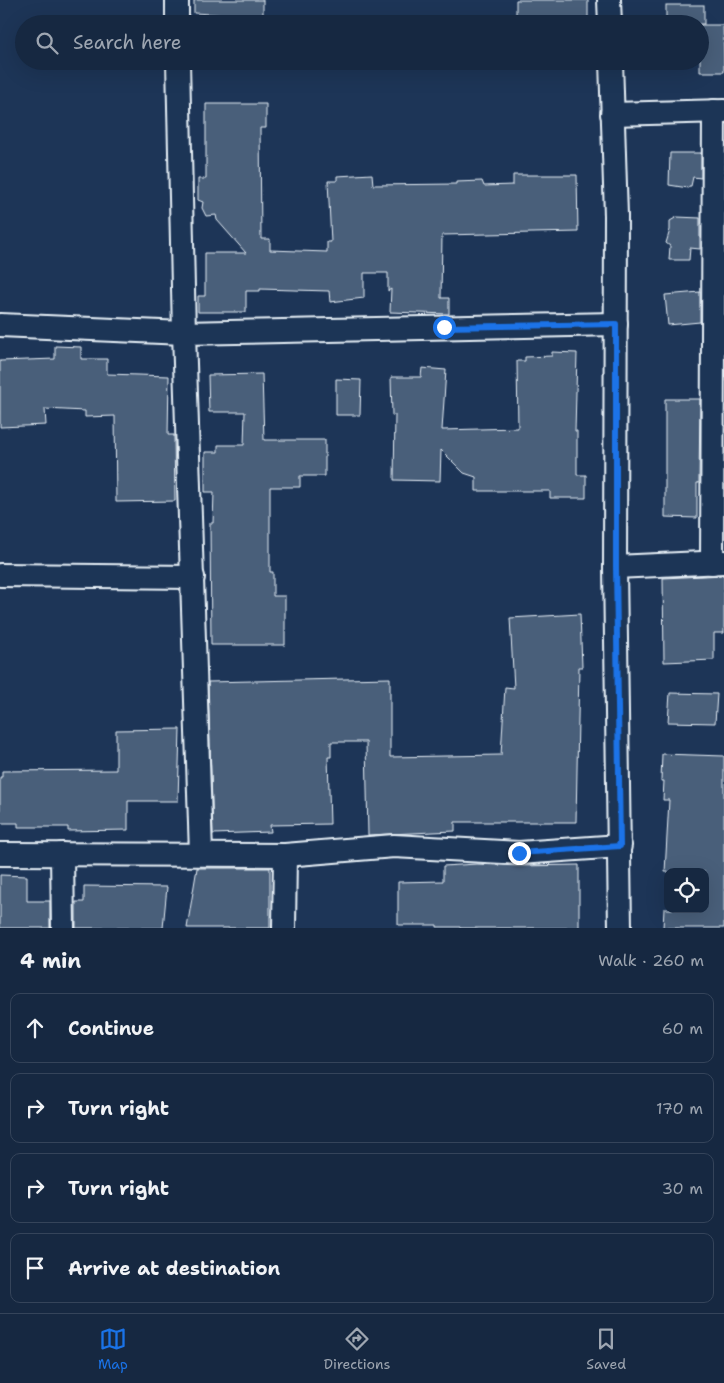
<!DOCTYPE html>
<meta charset="utf-8">
<style>
body{margin:0;font-family:"Shantell Sans",sans-serif;background:#1f3048;color:#f1f3f6}
.controls{position:absolute;right:15px;bottom:15px;display:grid;overflow:hidden;border-radius:10px;box-shadow:0 5px 20px #0002}
.controls button{width:45px;height:45px;display:grid;place-items:center;padding:0;border:0;border-bottom:1px solid #35445a;background:#162841;color:#f1f3f6;font:25px sans-serif}
.stop{position:absolute;width:15px;height:15px;margin:-11px;border:4px solid #1a73e8;border-radius:50%;background:#fff}
.stop.end{background:#1a73e8;border-color:#fff;box-shadow:0 1px 5px #0008}
.list{margin:0;padding:0;list-style:none}
h2{display:flex;justify-content:space-between;align-items:center;height:65px;margin:0;padding:0 20px;font-size:21px}
h2 small{font-size:16px;font-weight:400;color:#9ea6b1}
.list li{display:grid;grid-template-columns:32px 1fr auto;gap:15px;align-items:center;box-sizing:border-box;height:70px;margin:0 10px 10px;padding:0 10px;border:1px solid #35445a;border-radius:10px}
.list b{display:block;font-size:19px;white-space:nowrap}
.list em{font-size:16px;font-style:normal;color:#9ea6b1}
.icon{flex:none;width:28px;height:28px;fill:none;stroke:currentColor;stroke-width:2;stroke-linecap:round;stroke-linejoin:round}
.map{position:relative;flex:none;width:724px;height:928px;overflow:hidden}
.search{position:absolute;background:#162841;box-shadow:0 5px 20px #0002;left:15px;right:15px;top:15px;height:55px;display:flex;align-items:center;gap:12px;box-sizing:border-box;padding:0 18px;border-radius:28px;color:#9ea6b1;font-size:19px}
.sheet{height:385px;background:#162841}
nav{display:flex;justify-content:space-around;align-items:center;box-sizing:border-box;height:70px;border-top:1px solid #35445a;background:#162841;font-size:14px;color:#9ea6b1}
nav a{display:grid;justify-items:center;gap:2px}
nav .on{color:#1a73e8}
.map>svg:first-child{display:block}
.building{fill:#495e7a;stroke:#e8f1f8}
.lines{fill:none;stroke-linecap:round;stroke-linejoin:round}
.minor-casing{stroke:#e8f1f8;stroke-width:26}
.minor{stroke:#1d3557;stroke-width:22}
.route{stroke:#1a73e8;stroke-width:6}
</style>
<div class="map">
<svg width="724" height="928" viewBox="0 0 724 928">
<rect width="100%" height="100%" fill="#1d3557"/>
<filter id="ink" filterUnits="userSpaceOnUse"><feTurbulence type="fractalNoise" baseFrequency=".02" numOctaves="2"/><feDisplacementMap in="SourceGraphic" scale="10" xChannelSelector="R" yChannelSelector="G"/><feConvolveMatrix kernelMatrix="1 2 1 2 8 2 1 2 1" color-interpolation-filters="sRGB"/></filter>
<g filter="url(#ink)">
<g class="building">
<path d="M 194,0 L 263,0 L 263,17 L 194,13 Z"/>
<path d="M 516,0 L 588,0 L 588,22 L 574,21 L 574,24 L 516,24 Z"/>
<rect x="666" y="5" width="38" height="19"/>
<path d="M 700,25 L 723,25 L 724,72 L 700,72 Z"/>
<path d="M 206,104 L 266,104 L 266,128 L 260,128 L 261,239 L 270,239 L 270,250 L 327,252 L 327,242 L 331,242 L 328,181 L 337,181 L 337,176 L 372,174 L 373,185 L 456,184 L 456,182 L 482,181 L 484,186 L 513,185 L 513,175 L 577,175 L 578,232 L 442,235 L 441,298 L 449,298 L 449,314 L 390,312 L 391,289 L 388,291 L 388,273 L 364,273 L 364,298 L 330,302 L 329,291 L 260,289 L 260,291 L 246,291 L 246,312 L 198,312 L 198,296 L 205,296 L 205,253 L 246,253 L 217,220 L 216,215 L 206,216 L 202,208 L 203,202 L 198,200 L 198,179 L 206,179 Z"/>
<path d="M 670,153 L 701,153 L 701,178 L 693,177 L 691,186 L 689,186 L 688,188 L 669,185 Z"/>
<path d="M 677,217 L 700,218 L 700,249 L 690,248 L 689,260 L 669,260 L 670,246 L 666,243 L 670,230 L 670,221 Z"/>
<path d="M 700,292 L 700,322 L 668,325 L 665,295 Z"/>
<path d="M 55,346 L 81,347 L 81,359 L 107,359 L 107,374 L 169,376 L 168,435 L 174,435 L 175,501 L 116,502 L 115,416 L 85,417 L 85,411 L 45,409 L 46,425 L 0,427 L 0,361 L 55,359 Z"/>
<path d="M 552,352 L 577,353 L 575,431 L 577,431 L 577,475 L 586,475 L 586,498 L 550,498 L 550,491 L 476,491 L 476,477 L 464,473 L 441,450 L 440,481 L 394,480 L 395,415 L 392,415 L 391,377 L 421,377 L 422,368 L 446,370 L 442,430 L 518,428 L 517,361 L 525,361 L 525,357 L 552,356 Z"/>
<path d="M 262,374 L 264,440 L 325,440 L 325,476 L 300,476 L 300,487 L 270,487 L 270,572 L 273,572 L 273,596 L 285,596 L 285,645 L 211,645 L 210,523 L 213,523 L 214,492 L 205,492 L 205,452 L 218,452 L 218,445 L 244,445 L 245,412 L 209,412 L 208,375 Z"/>
<path d="M 336,379 L 361,380 L 360,415 L 336,415 Z"/>
<path d="M 665,399 L 700,399 L 699,483 L 697,483 L 697,518 L 665,517 Z"/>
<path d="M 724,575 L 724,633 L 714,633 L 714,660 L 664,662 L 663,578 Z"/>
<path d="M 580,614 L 582,667 L 579,667 L 576,822 L 455,822 L 455,831 L 368,835 L 366,742 L 331,742 L 331,757 L 328,757 L 330,824 L 270,825 L 271,832 L 213,834 L 208,682 L 390,678 L 390,757 L 501,755 L 505,687 L 514,688 L 510,618 Z"/>
<path d="M 670,693 L 717,694 L 715,723 L 668,722 Z"/>
<path d="M 180,729 L 178,801 L 128,801 L 128,830 L 68,831 L 68,827 L 18,827 L 18,823 L 0,823 L 0,777 L 2,777 L 2,771 L 116,770 L 116,730 Z"/>
<path d="M 662,754 L 724,756 L 724,928 L 663,928 L 664,909 L 705,909 L 705,872 L 665,872 L 669,800 L 663,800 L 664,781 L 661,781 Z"/>
<path d="M 477,864 L 518,866 L 579,865 L 579,928 L 460,928 L 460,927 L 437,927 L 437,925 L 398,925 L 398,882 L 443,881 L 443,866 Z"/>
<path d="M 197,868 L 270,868 L 270,928 L 187,928 Z"/>
<path d="M 0,875 L 27,876 L 27,901 L 50,901 L 50,928 L 0,928 Z"/>
<path d="M 84,886 L 167,887 L 163,928 L 76,928 L 76,902 L 84,902 Z"/>
</g>
<g class="lines">
<g class="minor-casing">
<g id="minor">
<path d="M 177,0 L 177,24"/>
<path d="M 609,0 L 610,24"/>
<path d="M 178,61 L 184,333 L 201,854"/>
<path d="M 611,61 L 616,216 L 615,567 L 620,928"/>
<path d="M 612,114 L 724,111"/>
<path d="M 0,325 L 184,333 L 616,324"/>
<path d="M 712,563 L 714,111"/>
<path d="M 615,567 L 724,562"/>
<path d="M 0,575 L 193,577"/>
<path d="M 0,854 L 285,855 L 394,846 L 519,853 L 620,846"/>
<path d="M 62,854 L 63,928"/>
<path d="M 284,928 L 285,855"/>
</g>
</g>
<use href="#minor" class="minor"/>
</g>
</g>
<g class="lines" filter="url(#ink)">
<path class="route" d="M 444,327 L 616,324 L 616,567 L 620,846 L 519,853"/>
</g>
</svg>
<div class="controls">
<button><svg class="icon" aria-label="locate" viewBox="0 0 24 24"><circle cx="12" cy="12" r="6"/><path d="M12 2v4M12 18v4M2 12h4M18 12h4"/></svg></button>
</div>
<div class="stop" style="left:444px;top:327px"></div>
<div class="stop end" style="left:519px;top:853px"></div>
<div class="search"><svg class="icon" aria-label="search" viewBox="0 0 24 24"><circle cx="10" cy="10" r="6"/><path d="M15 15l6 6"/></svg>Search here</div>
</div>
<section class="sheet">
<h2>4 min<small>Walk · 260 m</small></h2>
<ul class="list">
<li><svg class="icon" aria-label="ahead" viewBox="0 0 24 24"><path d="M12 20V5M6 11l6-6 6 6"/></svg><div><b>Continue</b></div><em>60 m</em></li>
<li><svg class="icon" aria-label="right" viewBox="0 0 24 24"><path d="M7 20v-9h11M14 6l5 5-5 5"/></svg><div><b>Turn right</b></div><em>170 m</em></li>
<li><svg class="icon" aria-label="right" viewBox="0 0 24 24"><path d="M7 20v-9h11M14 6l5 5-5 5"/></svg><div><b>Turn right</b></div><em>30 m</em></li>
<li><svg class="icon" aria-label="arrive" viewBox="0 0 24 24"><path d="M6 21V4h12l-3 4 3 4H6"/></svg><div><b>Arrive at destination</b></div></li>
</ul>
</section>
<nav>
<a class="on"><svg class="icon" aria-label="map" viewBox="0 0 24 24"><path d="M3 6l6-2 6 2 6-2v14l-6 2-6-2-6 2zM9 4v14M15 6v14"/></svg>Map</a>
<a><svg class="icon" aria-label="directions" viewBox="0 0 24 24"><path d="M12 3l9 9-9 9-9-9zM9 14v-3h6M13 9l2 2-2 2"/></svg>Directions</a>
<a><svg class="icon" aria-label="saved" viewBox="0 0 24 24"><path d="M7 4h10v16l-5-4-5 4z"/></svg>Saved</a>
</nav>
